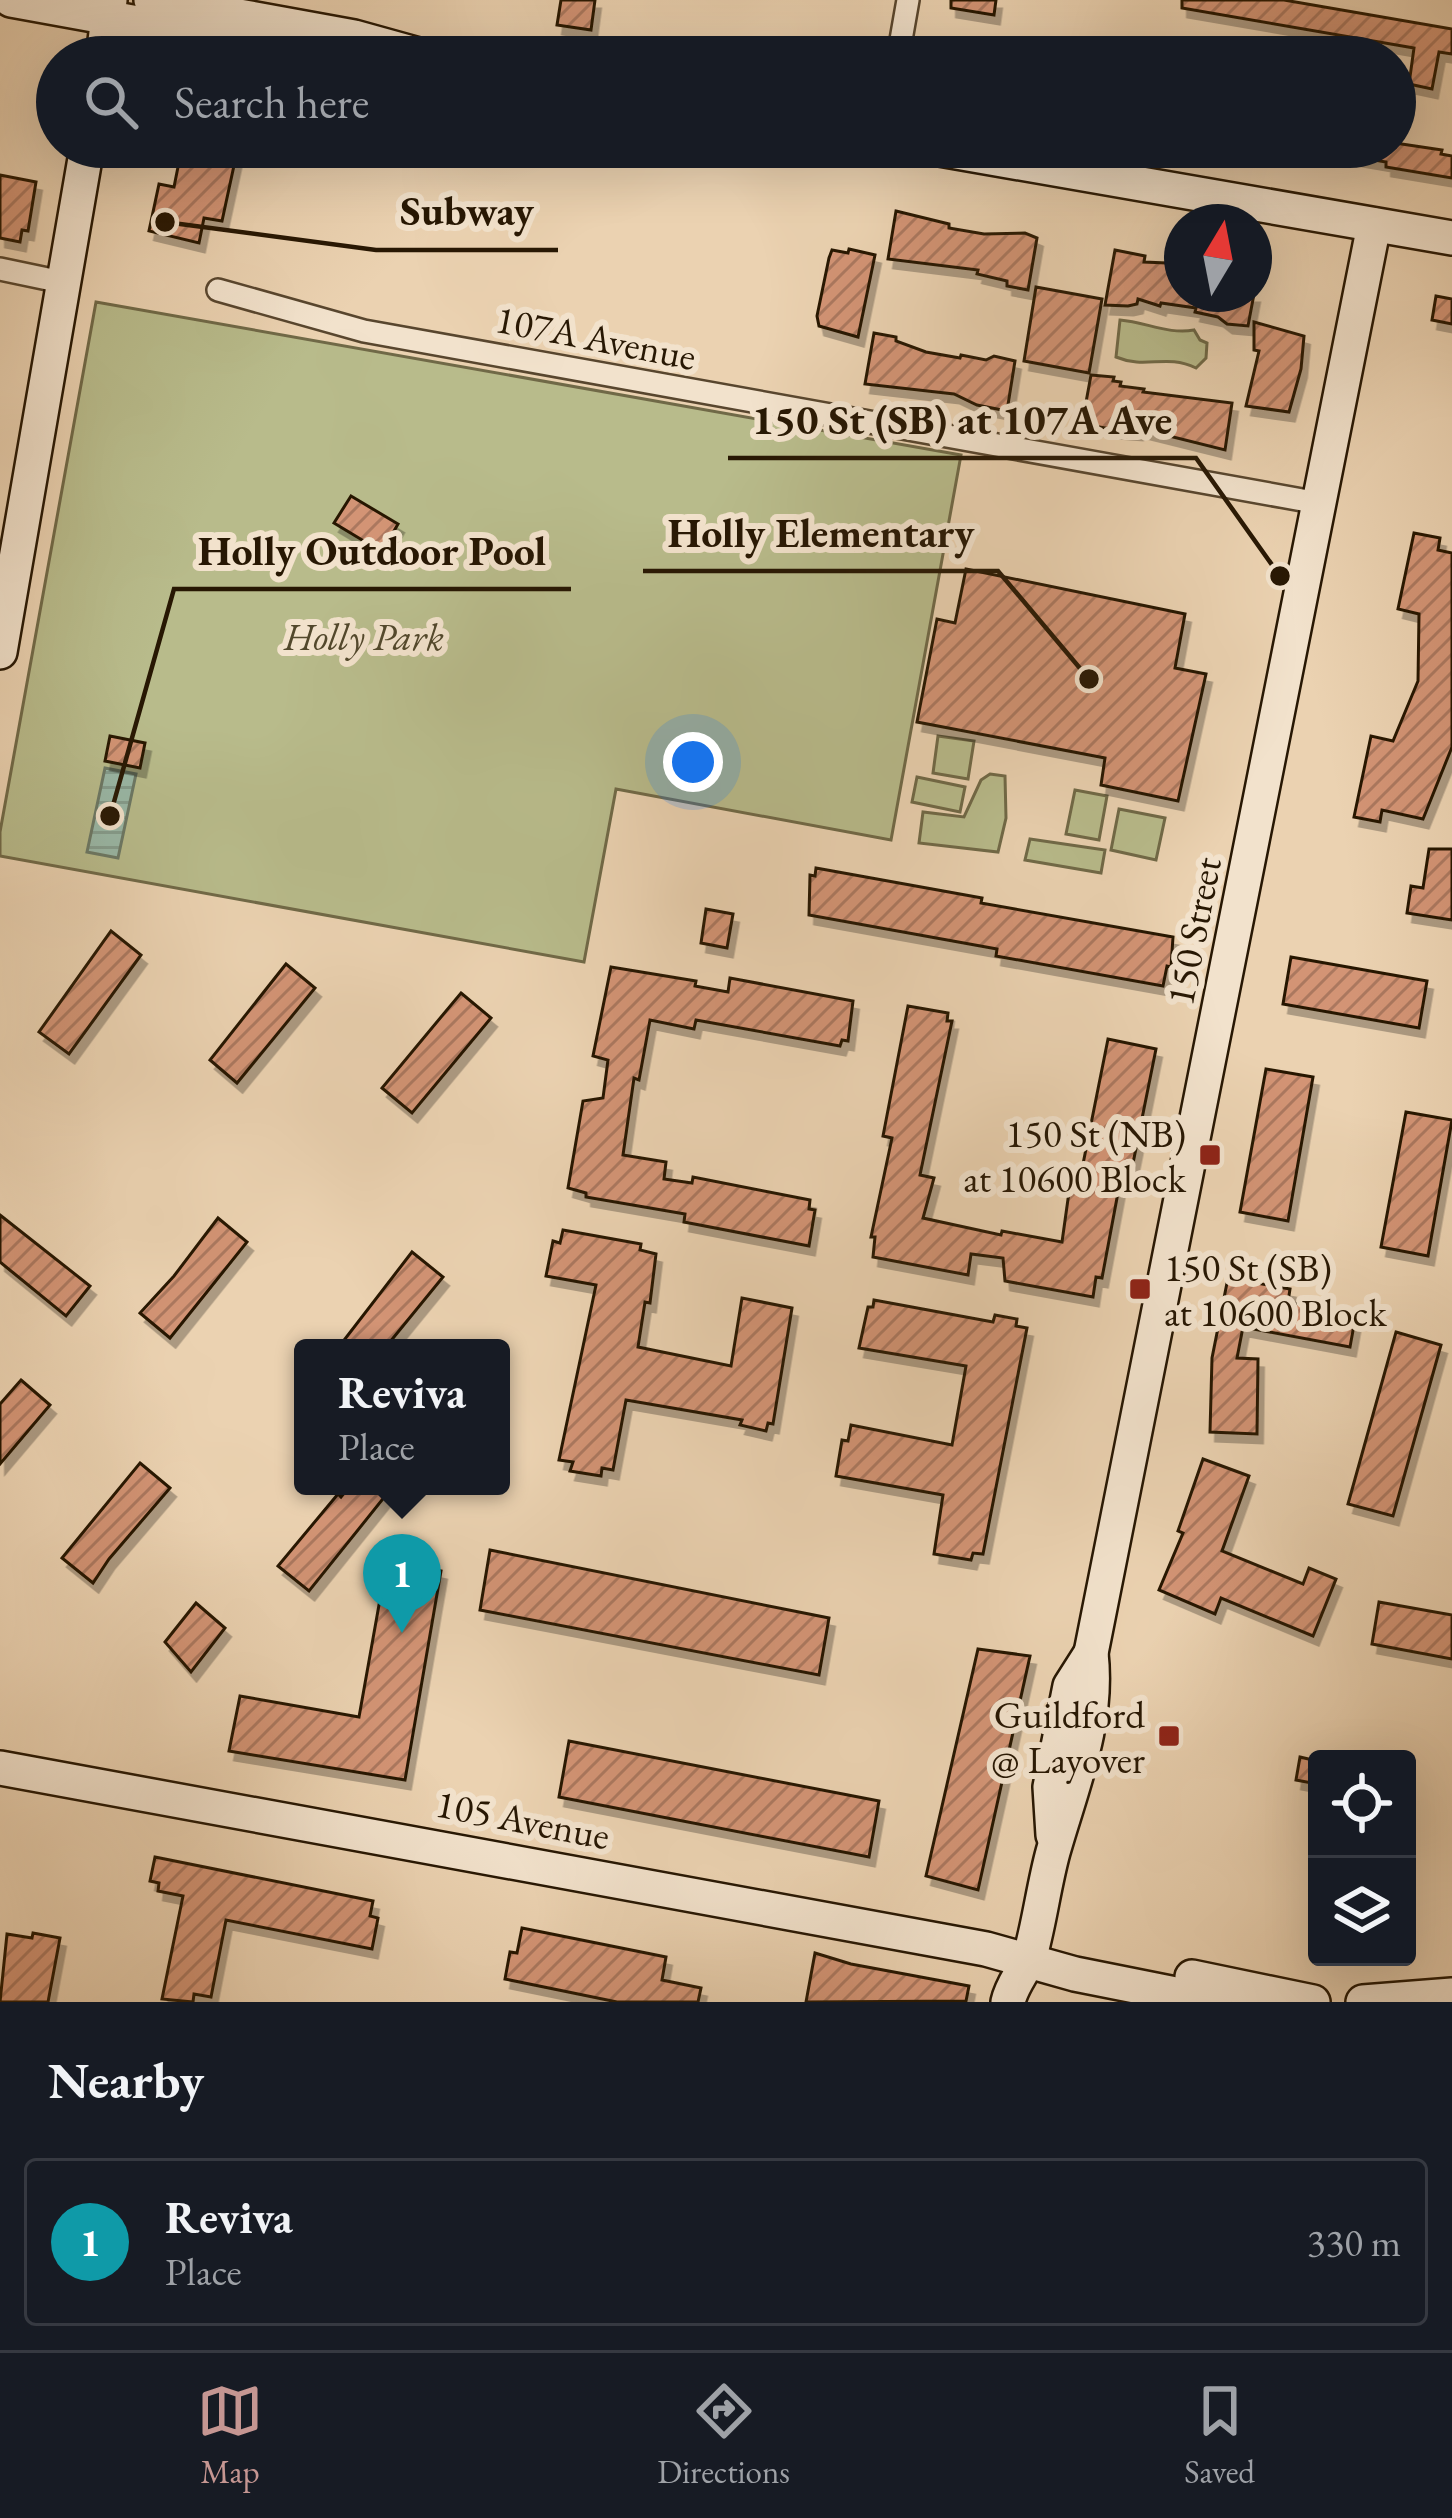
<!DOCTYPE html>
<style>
body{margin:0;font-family:"EB Garamond",serif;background:#20242c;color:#f1f3f6}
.controls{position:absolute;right:36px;bottom:36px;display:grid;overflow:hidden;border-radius:12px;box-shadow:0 12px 48px #0002}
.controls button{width:108px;height:108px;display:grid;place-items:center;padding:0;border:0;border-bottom:3px solid #363941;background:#171b24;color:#f1f3f6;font:60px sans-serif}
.compass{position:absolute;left:1164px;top:204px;width:108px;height:108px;border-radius:50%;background:#171b24;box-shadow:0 12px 48px #0002;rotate:10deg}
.you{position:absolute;left:693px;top:762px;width:42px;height:42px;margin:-30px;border:9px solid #fff;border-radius:50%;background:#1a73e8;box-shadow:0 0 0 18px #1a73e833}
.badge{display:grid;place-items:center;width:78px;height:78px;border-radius:50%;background:#c59692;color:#fff;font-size:39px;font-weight:700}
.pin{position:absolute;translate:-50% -99px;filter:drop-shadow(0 3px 6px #0008)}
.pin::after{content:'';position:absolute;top:63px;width:42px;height:36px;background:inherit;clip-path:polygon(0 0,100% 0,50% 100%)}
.popup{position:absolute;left:294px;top:1339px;width:216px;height:156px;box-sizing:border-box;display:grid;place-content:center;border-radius:12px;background:#171b24;filter:drop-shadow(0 3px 9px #0005);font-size:39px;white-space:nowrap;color:#9ea1a6}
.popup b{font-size:45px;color:#f1f3f6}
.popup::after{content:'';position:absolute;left:50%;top:100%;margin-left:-24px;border:24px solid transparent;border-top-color:#171b24}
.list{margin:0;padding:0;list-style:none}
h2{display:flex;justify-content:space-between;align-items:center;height:156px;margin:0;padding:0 48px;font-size:51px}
h2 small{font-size:39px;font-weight:400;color:#9ea1a6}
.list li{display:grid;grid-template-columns:78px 1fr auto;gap:36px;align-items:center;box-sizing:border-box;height:168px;margin:0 24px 24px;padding:0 24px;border:3px solid #363941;border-radius:12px}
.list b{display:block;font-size:45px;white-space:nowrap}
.list p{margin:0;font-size:39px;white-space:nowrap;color:#9ea1a6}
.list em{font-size:39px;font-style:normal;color:#9ea1a6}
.icon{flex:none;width:66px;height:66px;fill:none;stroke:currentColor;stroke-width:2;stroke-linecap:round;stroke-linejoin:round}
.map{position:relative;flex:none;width:1452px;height:2002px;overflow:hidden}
.search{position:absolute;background:#171b24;box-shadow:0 12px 48px #0002;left:36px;right:36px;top:36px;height:132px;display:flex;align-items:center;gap:30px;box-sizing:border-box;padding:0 42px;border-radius:66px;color:#9ea1a6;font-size:45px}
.sheet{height:348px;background:#171b24}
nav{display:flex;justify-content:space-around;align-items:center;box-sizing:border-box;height:168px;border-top:3px solid #363941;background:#171b24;font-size:33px;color:#9ea1a6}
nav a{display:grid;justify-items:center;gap:6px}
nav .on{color:#c59692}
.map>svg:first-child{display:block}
.green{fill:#b8bb8b;stroke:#706947;stroke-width:3}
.water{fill:url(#water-rules);stroke:#6b7865;stroke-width:3}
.building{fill:url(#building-hatch);stroke:#271703;stroke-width:3;filter:url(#shadow)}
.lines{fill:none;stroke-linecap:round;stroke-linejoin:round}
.street-casing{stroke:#58462e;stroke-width:26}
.secondary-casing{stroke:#271703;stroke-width:38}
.street{stroke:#f2e2cc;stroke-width:21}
.secondary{stroke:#f2e2cc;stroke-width:33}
.poi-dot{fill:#8f2418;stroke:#f2e2cc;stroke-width:4.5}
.labels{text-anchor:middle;stroke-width:12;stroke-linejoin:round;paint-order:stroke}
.street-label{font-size:39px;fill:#271703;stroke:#f2e2cc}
.park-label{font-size:39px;font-style:italic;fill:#52482c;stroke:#f2e2cc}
.poi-label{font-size:39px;fill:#271703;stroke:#f2e2cc;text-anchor:end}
.leader{fill:none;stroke:#271703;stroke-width:4.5}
.callout-dot{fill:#271703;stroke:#f2e2cc;stroke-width:4.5}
.callout-label{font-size:42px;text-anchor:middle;font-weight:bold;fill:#271703;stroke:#f2e2cc;stroke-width:12;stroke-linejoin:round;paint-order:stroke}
</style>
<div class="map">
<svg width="1452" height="2002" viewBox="0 0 1452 2002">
<defs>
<pattern id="water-rules" width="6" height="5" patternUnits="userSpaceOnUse" patternTransform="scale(3)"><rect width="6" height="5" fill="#99b8a7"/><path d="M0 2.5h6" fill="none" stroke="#849d8e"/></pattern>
<pattern id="building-hatch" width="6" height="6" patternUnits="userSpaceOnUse" patternTransform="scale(3)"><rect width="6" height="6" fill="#d39475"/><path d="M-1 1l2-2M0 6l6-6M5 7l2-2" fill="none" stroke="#ab785e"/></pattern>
<filter id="shadow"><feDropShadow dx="5.5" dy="9" stdDeviation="0" flood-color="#0004"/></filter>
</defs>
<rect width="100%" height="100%" fill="#ebd2b1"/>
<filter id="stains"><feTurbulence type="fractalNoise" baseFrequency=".00167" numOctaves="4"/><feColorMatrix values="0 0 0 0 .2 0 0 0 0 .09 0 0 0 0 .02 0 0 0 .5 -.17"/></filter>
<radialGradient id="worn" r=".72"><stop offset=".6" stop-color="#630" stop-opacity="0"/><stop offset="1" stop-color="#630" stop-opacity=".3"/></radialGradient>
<g class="green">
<path d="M 96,302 L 961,455 L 891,840 L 616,789 L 584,962 L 0,856 L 0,832 Z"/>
<path d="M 1120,320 C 1146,322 1169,335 1194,330 L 1200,340 L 1207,343 L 1206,358 L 1196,368 C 1165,353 1147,370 1116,357 Z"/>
<path d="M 938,736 L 974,741 L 968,779 L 933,773 Z"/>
<path d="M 990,774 L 1005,776 L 1006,818 L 998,852 L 919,843 L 923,812 L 964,817 L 981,780 Z"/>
<path d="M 917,777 L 965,787 L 960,812 L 912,802 Z"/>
<path d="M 1075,790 L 1107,796 L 1099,840 L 1066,834 Z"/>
<path d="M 1119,809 L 1165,818 L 1156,860 L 1111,850 Z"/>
<path d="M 1030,839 L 1105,850 L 1101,873 L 1025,860 Z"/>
</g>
<path class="water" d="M 105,768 L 136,774 L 118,858 L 87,852 Z"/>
<g class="building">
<path d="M 561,0 L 595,0 L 591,30 L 557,25 Z"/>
<path d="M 951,0 L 996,0 L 994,15 L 951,8 Z"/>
<path d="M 1182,0 L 1284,0 L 1452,29 L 1452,54 L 1439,52 L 1432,89 L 1409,84 L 1414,48 L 1182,8 Z"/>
<path d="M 1395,143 L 1442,150 L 1441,154 L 1452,156 L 1452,178 L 1386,167 L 1386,162 L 1345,155 L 1345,147 L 1395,147 Z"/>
<path d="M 182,147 L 238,147 L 222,221 L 204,218 L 199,243 L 149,231 L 159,184 L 174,187 Z"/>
<path d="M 0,175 L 36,182 L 28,231 L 22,230 L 20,242 L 0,238 Z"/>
<path d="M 896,211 L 949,224 L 949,228 L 984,234 L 1025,233 L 1037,238 L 1028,290 L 1007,286 L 1007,281 L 977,274 L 978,270 L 888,259 Z"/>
<path d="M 849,249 L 875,255 L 858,337 L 819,326 L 817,316 L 829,258 L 832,250 L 848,253 Z"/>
<path d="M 1115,250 L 1145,256 L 1144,262 L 1167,263 L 1182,268 L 1182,294 L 1254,294 L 1248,326 L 1227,324 L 1218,317 L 1195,312 L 1196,308 L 1161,303 L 1160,306 L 1138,299 L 1137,304 L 1128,306 L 1105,305 Z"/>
<path d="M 1036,287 L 1102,299 L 1089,373 L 1024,361 Z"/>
<path d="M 1436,296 L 1452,299 L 1452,324 L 1432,320 Z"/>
<path d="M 1254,322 L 1304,336 L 1301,369 L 1289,412 L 1246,406 L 1259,351 L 1254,350 Z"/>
<path d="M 874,333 L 896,337 L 896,341 L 926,352 L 960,358 L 961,355 L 986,360 L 994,356 L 1015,361 L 1007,411 L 977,405 L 954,394 L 865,384 Z"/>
<path d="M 1091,375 L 1114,377 L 1113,381 L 1121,382 L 1120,386 L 1144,389 L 1143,392 L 1232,403 L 1225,450 L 1137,428 L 1137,431 L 1111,429 L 1082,424 Z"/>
<path d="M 351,496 L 398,524 L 382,552 L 334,523 Z"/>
<path d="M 1414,533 L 1440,538 L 1438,550 L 1452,553 L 1452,747 L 1423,819 L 1382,810 L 1380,822 L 1354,817 L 1371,736 L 1393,741 L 1418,681 L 1419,614 L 1398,609 Z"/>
<path d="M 966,569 L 1185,614 L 1175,668 L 1206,674 L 1178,801 L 1101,785 L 1105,758 L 917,722 L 937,619 L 955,623 Z"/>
<path d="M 110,736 L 145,743 L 140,768 L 105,761 Z"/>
<path d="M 1429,849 L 1452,849 L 1452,920 L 1407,913 L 1411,886 L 1423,888 Z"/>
<path d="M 816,868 L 982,898 L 981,903 L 1173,937 L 1171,967 L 1167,966 L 1163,986 L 996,956 L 997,949 L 809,915 L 810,875 L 815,876 Z"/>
<path d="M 706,909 L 733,914 L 727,948 L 701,943 Z"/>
<path d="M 111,931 L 141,955 L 69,1054 L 39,1032 Z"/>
<path d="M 1291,957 L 1427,981 L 1419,1028 L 1283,1004 Z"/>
<path d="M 286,964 L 315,988 L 237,1083 L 210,1060 Z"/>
<path d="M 611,967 L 696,981 L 695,986 L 728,992 L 730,978 L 853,1001 L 848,1041 L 842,1040 L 840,1046 L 696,1020 L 694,1029 L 650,1020 L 639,1080 L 634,1078 L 623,1155 L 666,1162 L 664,1179 L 692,1183 L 693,1177 L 810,1200 L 809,1209 L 815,1210 L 809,1246 L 684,1222 L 685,1214 L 586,1197 L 586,1193 L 568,1188 L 583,1101 L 603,1098 L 608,1060 L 593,1056 Z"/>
<path d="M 461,993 L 491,1018 L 412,1113 L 382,1088 Z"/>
<path d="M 908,1006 L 948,1013 L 947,1021 L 952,1021 L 920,1175 L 934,1178 L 923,1218 L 1001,1235 L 1002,1231 L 1062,1242 L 1069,1192 L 1073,1192 L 1075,1174 L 1081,1174 L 1108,1039 L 1156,1049 L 1129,1183 L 1120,1182 L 1102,1278 L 1096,1277 L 1093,1297 L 1005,1281 L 1003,1258 L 971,1254 L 968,1275 L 873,1257 L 875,1237 L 871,1237 L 892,1138 L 883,1136 Z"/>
<path d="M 1266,1069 L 1313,1077 L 1288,1221 L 1240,1212 Z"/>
<path d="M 1406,1112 L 1452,1120 L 1428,1256 L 1381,1247 Z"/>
<path d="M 0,1215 L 90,1286 L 66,1316 L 0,1262 Z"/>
<path d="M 218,1218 L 247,1242 L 170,1338 L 140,1313 L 174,1276 Z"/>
<path d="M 563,1230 L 641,1244 L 640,1250 L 656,1254 L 650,1303 L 645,1302 L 638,1347 L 731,1366 L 742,1298 L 792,1308 L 773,1424 L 768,1423 L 766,1431 L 740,1425 L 742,1420 L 626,1400 L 613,1470 L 602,1468 L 601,1476 L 570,1471 L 573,1462 L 559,1460 L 596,1285 L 546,1276 L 553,1241 L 560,1243 Z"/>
<path d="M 412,1252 L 443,1277 L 385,1348 L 338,1348 Z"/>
<path d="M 1228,1278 L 1290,1289 L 1288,1302 L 1356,1314 L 1350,1347 L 1243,1327 L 1237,1358 L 1258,1359 L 1257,1434 L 1210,1432 L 1212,1358 Z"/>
<path d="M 874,1300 L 993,1322 L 995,1315 L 1017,1319 L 1016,1326 L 1027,1328 L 983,1554 L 973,1553 L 971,1560 L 934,1554 L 943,1495 L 836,1476 L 842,1440 L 848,1441 L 851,1425 L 952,1445 L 966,1366 L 859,1348 L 868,1307 L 873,1307 Z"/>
<path d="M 1396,1332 L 1441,1345 L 1393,1516 L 1348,1504 Z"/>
<path d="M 21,1380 L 50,1405 L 0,1464 L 0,1404 Z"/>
<path d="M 1203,1459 L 1249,1476 L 1222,1551 L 1303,1584 L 1309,1568 L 1336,1579 L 1313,1636 L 1221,1598 L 1215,1614 L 1159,1590 L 1183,1533 L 1178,1531 Z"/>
<path d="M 140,1463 L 170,1488 L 109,1559 L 93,1583 L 62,1558 Z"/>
<path d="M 350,1486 L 375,1486 L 386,1495 L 309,1591 L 278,1566 L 338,1494 L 341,1497 Z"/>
<path d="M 490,1550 L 829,1618 L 819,1675 L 480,1610 Z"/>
<path d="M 387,1560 L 441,1571 L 405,1780 L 229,1751 L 240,1696 L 359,1717 Z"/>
<path d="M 1379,1602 L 1452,1615 L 1452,1659 L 1372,1644 Z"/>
<path d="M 196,1603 L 225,1628 L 191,1672 L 165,1642 Z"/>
<path d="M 978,1649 L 1030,1656 L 978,1890 L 926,1876 Z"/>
<path d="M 569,1741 L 879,1801 L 869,1857 L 559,1797 Z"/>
<path d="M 1300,1757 L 1317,1761 L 1317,1784 L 1296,1780 Z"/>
<path d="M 155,1857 L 373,1901 L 370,1916 L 378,1918 L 372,1949 L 226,1920 L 211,1997 L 194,1994 L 193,2002 L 162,1999 L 183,1896 L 158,1891 L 159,1883 L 150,1881 Z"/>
<path d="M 522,1928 L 666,1957 L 662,1980 L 701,1988 L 698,2002 L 617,2002 L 505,1979 L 510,1952 L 517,1953 Z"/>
<path d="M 33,1933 L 60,1938 L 48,2002 L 0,2002 L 7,1934 L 32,1938 Z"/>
<path d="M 815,1953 L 851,1964 L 969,1986 L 966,2001 L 806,2002 Z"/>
</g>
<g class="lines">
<g class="street-casing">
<g id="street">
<path d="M 898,57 L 908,0"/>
<path d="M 0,269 L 62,282"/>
<path d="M 218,290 L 364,331 L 1319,503"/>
</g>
</g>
<g class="secondary-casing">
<g id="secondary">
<path d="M 11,0 L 325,57"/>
<path d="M 151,0 L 354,37 L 426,57"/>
<path d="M 103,57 L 110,0"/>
<path d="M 928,147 L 1452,238"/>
<path d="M 0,652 L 87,147"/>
<path d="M 0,1768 L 986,1949 L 1075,1974 L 1215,2002"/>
<path d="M 1053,1835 L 1050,1787 L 1070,1686 L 1091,1653"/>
<path d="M 1192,1977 L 1313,2002"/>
<path d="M 1008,2002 C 1012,1983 1026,1970 1031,1952 C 1040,1919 1044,1885 1053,1852 C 1072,1785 1099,1724 1091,1653 L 1374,225"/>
<path d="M 1363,2002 L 1452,1995"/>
</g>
</g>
<use href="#street" class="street"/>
<use href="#secondary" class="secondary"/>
</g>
<g class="poi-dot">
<rect x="1198" y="1143" width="24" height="24" rx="6"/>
<rect x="1128" y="1277" width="24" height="24" rx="6"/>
<rect x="1157" y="1724" width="24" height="24" rx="6"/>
</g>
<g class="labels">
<g class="street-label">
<text transform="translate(596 337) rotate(11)" y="14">107A Avenue</text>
<text transform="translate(1193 931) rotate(-79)" y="14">150 Street</text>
<text transform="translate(523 1819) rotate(11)" y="14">105 Avenue</text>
</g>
<g class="park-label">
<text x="364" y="650">Holly Park</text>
</g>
<g class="poi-label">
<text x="1186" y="1147">150 St (NB)<tspan x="1186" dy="45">at 10600 Block</tspan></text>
<text x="1164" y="1281" text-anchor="start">150 St (SB)<tspan x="1164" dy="45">at 10600 Block</tspan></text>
<text x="1145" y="1728">Guildford<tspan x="1145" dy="45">@ Layover</tspan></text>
</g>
</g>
<path class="leader" d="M165 222L376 250H558M1280 576L1196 458H728M1089 679L998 571H643M110 816L174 589H571"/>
<g class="callout-dot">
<circle cx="165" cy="222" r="12"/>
<circle cx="1280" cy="576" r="12"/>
<circle cx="1089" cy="679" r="12"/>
<circle cx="110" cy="816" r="12"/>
</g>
<g class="callout-label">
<text x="467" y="225">Subway</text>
<text x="962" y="434">150 St (SB) at 107A Ave</text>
<text x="821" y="547">Holly Elementary</text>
<text x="372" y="565">Holly Outdoor Pool</text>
</g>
<rect width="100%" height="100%" filter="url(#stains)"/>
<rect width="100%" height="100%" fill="url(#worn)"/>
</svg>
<div class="controls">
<button><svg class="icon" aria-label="locate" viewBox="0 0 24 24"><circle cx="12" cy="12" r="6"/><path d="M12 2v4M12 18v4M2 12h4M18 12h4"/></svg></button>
<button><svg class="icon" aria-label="layers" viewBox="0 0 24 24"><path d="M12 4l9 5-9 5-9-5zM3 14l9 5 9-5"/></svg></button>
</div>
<svg class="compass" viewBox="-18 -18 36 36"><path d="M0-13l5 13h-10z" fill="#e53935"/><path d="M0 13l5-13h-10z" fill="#9ea1a6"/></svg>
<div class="you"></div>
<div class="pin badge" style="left:402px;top:1633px;background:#0f9aa8">1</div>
<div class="popup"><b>Reviva</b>Place</div>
<div class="search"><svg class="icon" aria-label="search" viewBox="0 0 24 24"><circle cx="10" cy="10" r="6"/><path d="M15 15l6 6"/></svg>Search here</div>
</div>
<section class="sheet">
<h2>Nearby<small></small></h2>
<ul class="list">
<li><span class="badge" style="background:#0f9aa8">1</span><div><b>Reviva</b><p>Place</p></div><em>330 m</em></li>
</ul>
</section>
<nav>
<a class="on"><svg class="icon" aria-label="map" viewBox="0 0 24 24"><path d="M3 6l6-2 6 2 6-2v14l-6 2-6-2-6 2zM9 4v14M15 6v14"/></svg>Map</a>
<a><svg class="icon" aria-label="directions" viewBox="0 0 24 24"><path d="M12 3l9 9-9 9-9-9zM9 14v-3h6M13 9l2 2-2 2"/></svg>Directions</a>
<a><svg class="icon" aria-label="saved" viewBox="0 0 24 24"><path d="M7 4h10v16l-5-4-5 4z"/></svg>Saved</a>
</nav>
